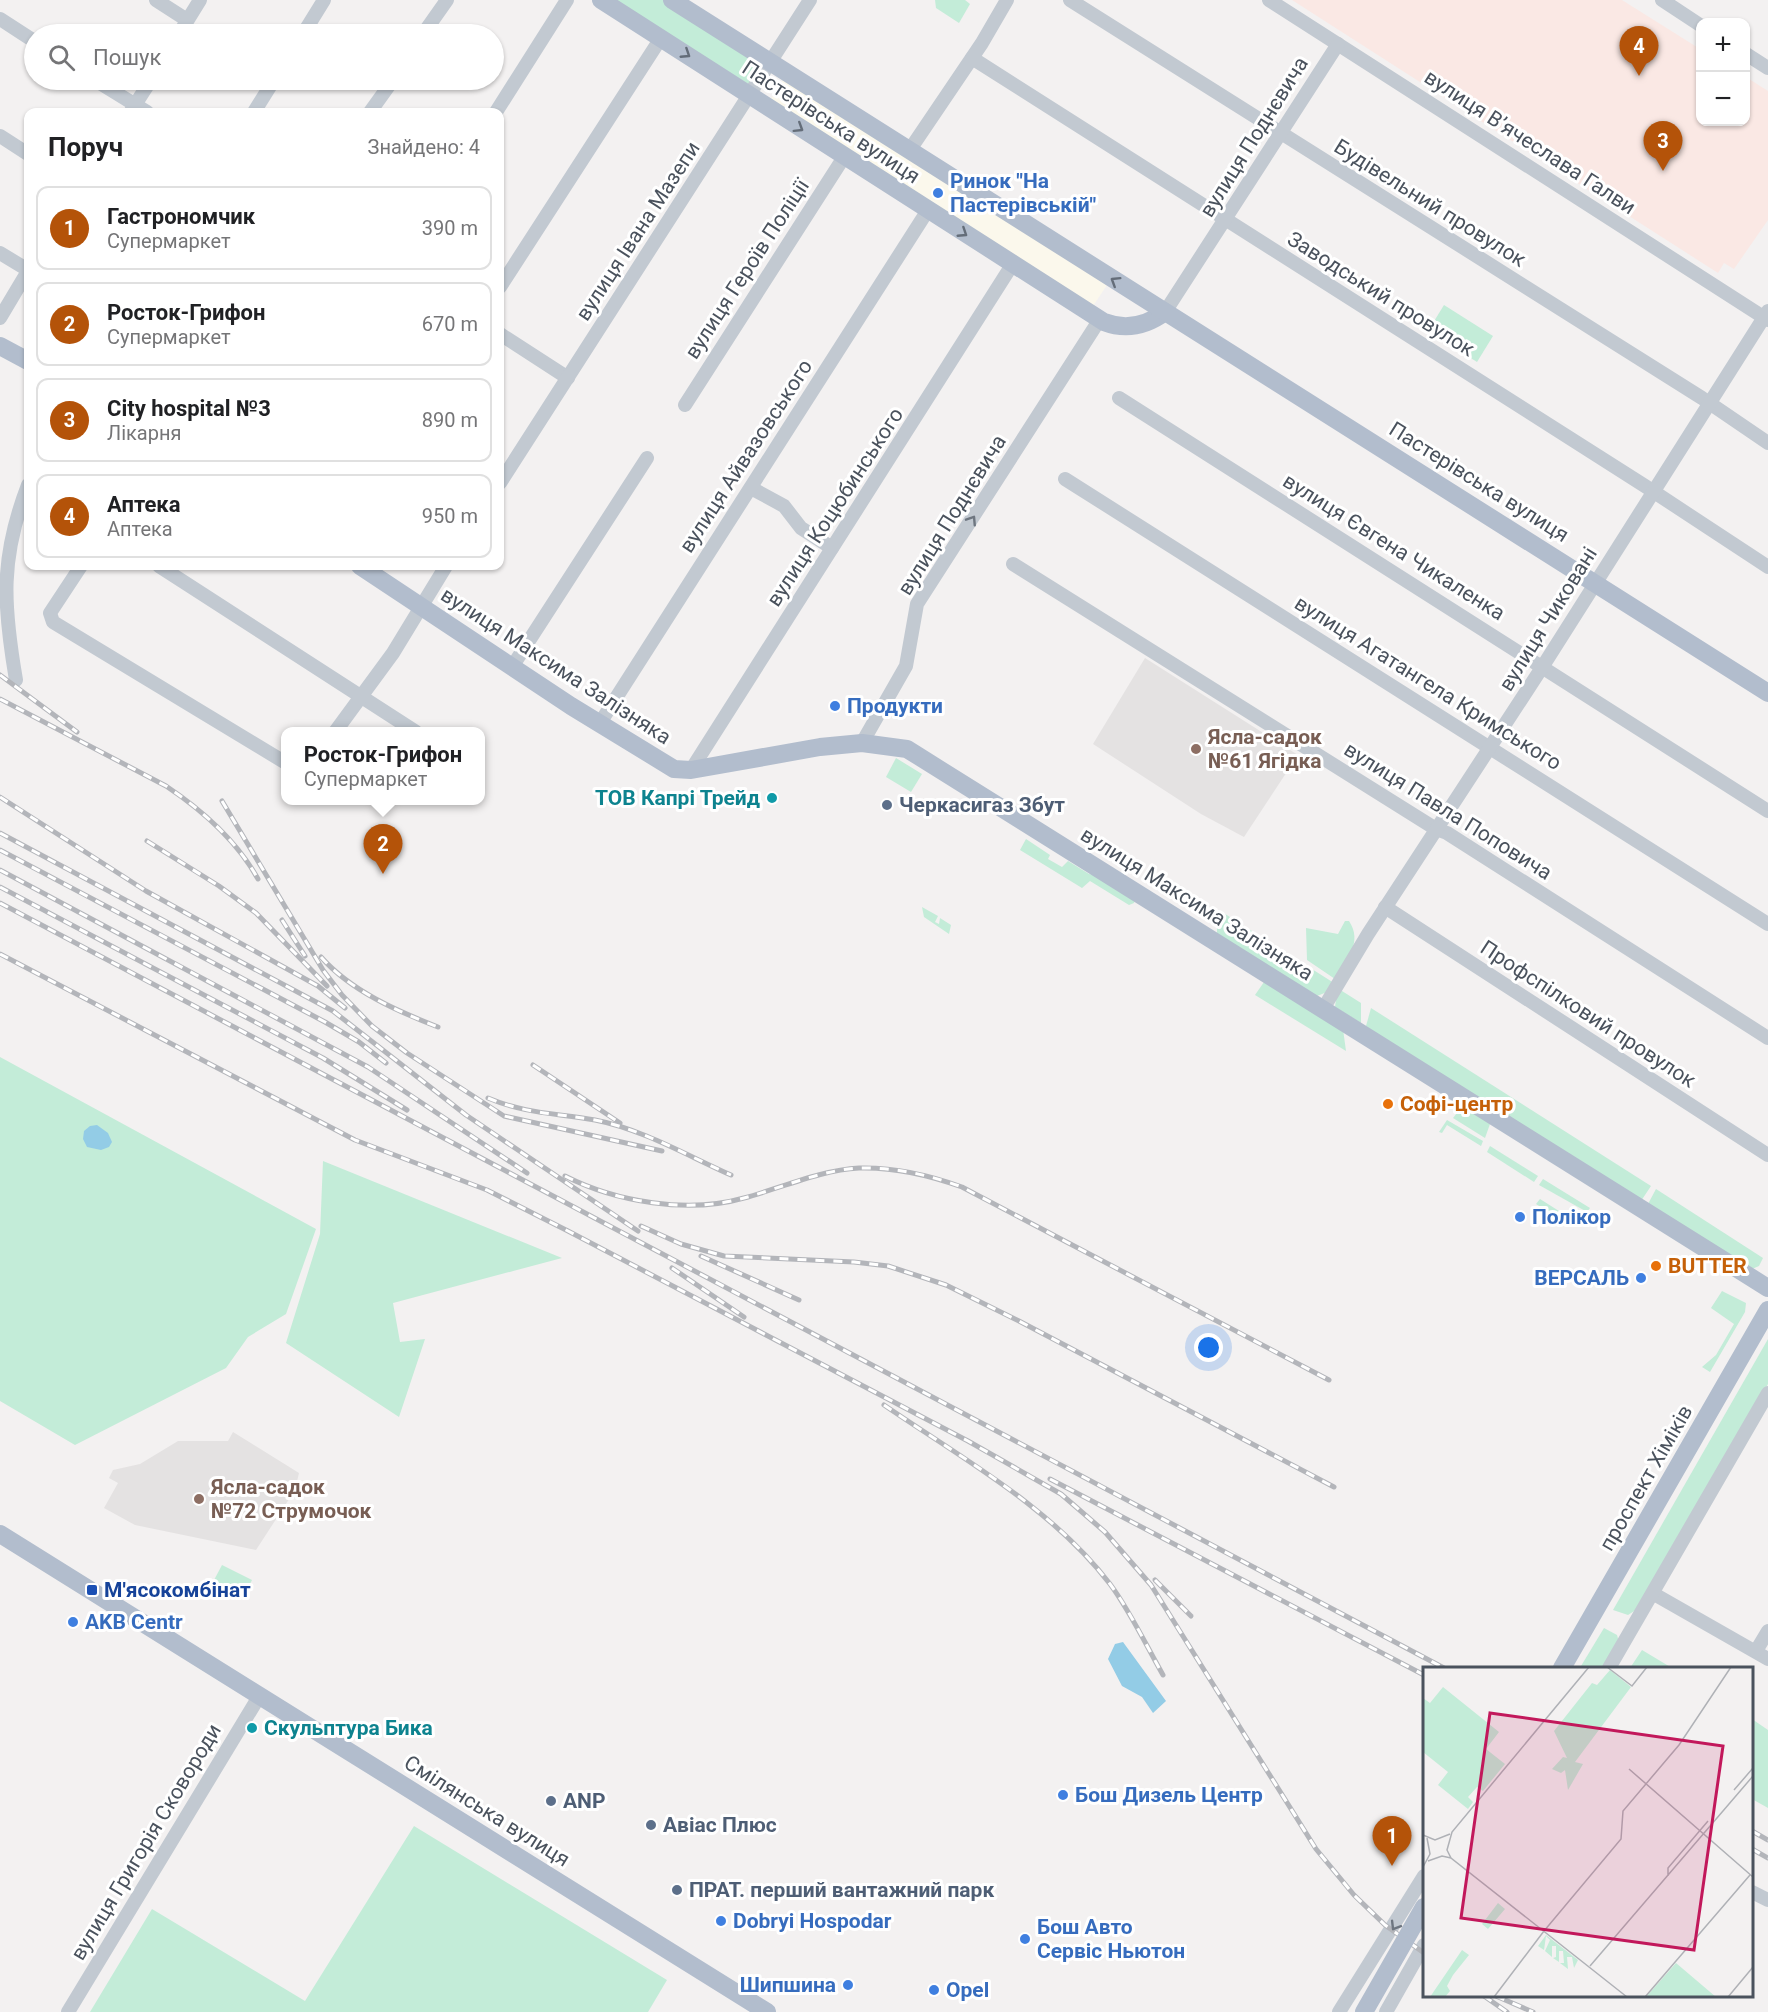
<!DOCTYPE html>
<html lang="uk">
<meta charset="utf-8">
<style>
body{margin:0;font-family:Roboto,sans-serif;background:#f6f6f6;color:#202124}
.controls{position:absolute;right:18px;top:18px;display:grid;overflow:hidden;border-radius:12px;box-shadow:0 2px 4px #0004}
.controls button{width:54px;height:54px;display:grid;place-items:center;padding:0;border:0;border-bottom:2px solid #e0e0e0;background:#fff;color:#202124;font:30px sans-serif}
.you{position:absolute;left:1209px;top:1348px;width:21px;height:21px;margin:-15px;border:4px solid #fff;border-radius:50%;background:#1a73e8;box-shadow:0 0 0 9px #1a73e833}
.badge{display:grid;place-items:center;width:39px;height:39px;border-radius:50%;background:#b45309;color:#fff;font-size:20px;font-weight:700}
.pin{position:absolute;translate:-50% -50px;filter:drop-shadow(0 2px 3px #0008)}
.pin::after{content:'';position:absolute;top:32px;width:21px;height:18px;background:inherit;clip-path:polygon(0 0,100% 0,50% 100%)}
.popup{position:absolute;left:281px;top:727px;width:204px;height:78px;box-sizing:border-box;display:grid;place-content:center;border-radius:12px;background:#fff;filter:drop-shadow(0 2px 4px #0005);font-size:20px;white-space:nowrap;color:#757577}
.popup b{font-size:22px;color:#202124}
.popup::after{content:'';position:absolute;left:50%;top:100%;margin-left:-12px;border:12px solid transparent;border-top-color:#fff}
.list{margin:0;padding:0;list-style:none}
h2{display:flex;justify-content:space-between;align-items:center;height:78px;margin:0;padding:0 24px;font-size:26px}
h2 small{font-size:20px;font-weight:400;color:#757577}
.list li{display:grid;grid-template-columns:39px 1fr auto;gap:18px;align-items:center;box-sizing:border-box;height:84px;margin:0 12px 12px;padding:0 12px;border:2px solid #e0e0e0;border-radius:12px}
.list b{display:block;font-size:22px;white-space:nowrap}
.list p{margin:0;font-size:20px;white-space:nowrap;color:#757577}
.list em{font-size:20px;font-style:normal;color:#757577}
.icon{flex:none;width:33px;height:33px;fill:none;stroke:currentColor;stroke-width:2;stroke-linecap:round;stroke-linejoin:round}
.map{position:relative;flex:none;width:1768px;height:2012px;overflow:hidden}
.search{position:absolute;background:#fff;box-shadow:0 2px 4px #0004;left:24px;top:24px;width:480px;height:66px;display:flex;align-items:center;gap:15px;box-sizing:border-box;padding:0 21px;border-radius:33px;color:#757577;font-size:22px}
.panel{position:absolute;background:#fff;box-shadow:0 2px 4px #0004;left:24px;top:108px;width:480px;height:462px;border-radius:12px}
.map>svg:first-child{display:block}
.commercial{fill:#fbf8ec}
.education{fill:#e4e2e2}
.medical{fill:#fae8e4}
.green{fill:#c3ecd8}
.water{fill:#93cce6}
.lines{fill:none;stroke-linecap:round;stroke-linejoin:round}
.minor{stroke:#c2c9d1;stroke-width:14}
.major{stroke:#b2bdcd;stroke-width:18}
.rail-casing{stroke:#b3b5ba;stroke-width:5}
.rail{stroke:#fff;stroke-width:3;stroke-dasharray:9;stroke-linecap:butt}
.major-bridge{stroke:#b2bdcd;stroke-width:18}
.oneway{stroke:#646d79}
.oneway2{stroke:#6e7680}
.shop-dot{fill:#3f7fe0;stroke:#fff;stroke-width:2}
.education-dot{fill:#8d6e63;stroke:#fff;stroke-width:2}
.culture-dot{fill:#0f9aa8;stroke:#fff;stroke-width:2}
.service-dot{fill:#5c6f8a;stroke:#fff;stroke-width:2}
.food-dot{fill:#e8710a;stroke:#fff;stroke-width:2}
.transit-dot{fill:#1a4fb4;stroke:#fff;stroke-width:2}
.labels{text-anchor:middle;stroke-width:6;stroke-linejoin:round;paint-order:stroke}
.street-label{font-size:21px;fill:#4a525d;stroke:#fff}
.shop-label{font-size:21px;font-weight:bold;fill:#366cbe;stroke:#fff;text-anchor:start}
.education-label{font-size:21px;font-weight:bold;fill:#785e54;stroke:#fff;text-anchor:start}
.culture-label{font-size:21px;font-weight:bold;fill:#0d838f;stroke:#fff;text-anchor:end}
.service-label{font-size:21px;font-weight:bold;fill:#4e5e75;stroke:#fff;text-anchor:start}
.food-label{font-size:21px;font-weight:bold;fill:#c56008;stroke:#fff;text-anchor:start}
.transit-label{font-size:21px;font-weight:bold;fill:#164399;stroke:#fff;text-anchor:start}
.inset-road{fill:none;stroke:#afb1b6;stroke-width:1.5}
.view{fill:#c2185b;fill-opacity:0.15;stroke:#c2185b;stroke-width:3}
.inset-edge{fill:none;stroke:#4a525d;stroke-width:3}
</style>
<div class="map">
<svg width="1768" height="2012" viewBox="0 0 1768 2012">
<rect width="100%" height="100%" fill="#f3f1f1"/>
<path class="commercial" d="M 785,77 L 1107,285 L 1091,309 L 769,102 Z"/>
<g class="education">
<path d="M 1145,658 L 1298,755 L 1244,837 L 1201,814 L 1093,744 Z"/>
<path d="M 233,1432 L 299,1473 L 295,1490 L 256,1550 L 135,1525 L 104,1508 L 118,1483 L 109,1478 L 113,1470 L 140,1464 L 178,1441 L 228,1441 Z"/>
</g>
<path class="medical" d="M 1292,0 L 1622,0 L 1700,49 L 1700,122 L 1746,122 L 1746,77 L 1768,91 L 1768,220 L 1734,269 L 1724,263 L 1718,273 Z"/>
<g class="green">
<path d="M 609,0 L 663,0 L 758,61 L 760,66 L 750,85 Z"/>
<path d="M 935,0 L 965,0 L 970,4 L 959,23 L 936,8 Z"/>
<path d="M 1444,305 L 1493,336 L 1477,362 L 1428,331 Z"/>
<path d="M 896,758 L 922,774 L 911,792 L 886,777 Z"/>
<path d="M 1026,839 L 1050,855 L 1048,859 L 1062,867 L 1068,861 L 1089,874 L 1101,876 L 1135,900 L 1134,903 L 1129,905 L 1090,881 L 1082,888 L 1020,850 Z"/>
<path d="M 922,907 L 938,916 L 935,922 L 939,924 L 940,918 L 951,925 L 949,934 L 924,917 Z"/>
<path d="M 1222,912 L 1334,983 L 1327,992 L 1317,996 L 1217,934 L 1217,923 Z"/>
<path d="M 1345,921 L 1349,921 C 1363,942 1347,960 1335,979 L 1307,960 L 1306,928 L 1338,934 Z"/>
<path d="M 1264,982 L 1343,1029 L 1346,1051 L 1255,995 Z"/>
<path d="M 1342,991 L 1361,1003 L 1361,1023 L 1335,1007 L 1337,992 Z"/>
<path d="M 1371,1008 L 1651,1186 L 1641,1201 L 1396,1047 L 1366,1026 Z"/>
<path d="M 0,1057 L 316,1229 L 286,1314 L 248,1337 L 226,1368 L 75,1445 L 0,1401 Z"/>
<path d="M 1461,1108 L 1480,1115 L 1490,1124 L 1485,1138 L 1453,1118 Z"/>
<path d="M 1447,1120 L 1483,1141 L 1481,1146 L 1447,1125 L 1442,1133 L 1439,1132 Z"/>
<path d="M 1490,1146 L 1538,1176 L 1534,1182 L 1487,1152 Z"/>
<path d="M 323,1161 L 562,1258 L 393,1303 L 400,1342 L 425,1339 L 399,1417 L 286,1343 L 320,1234 Z"/>
<path d="M 1543,1179 L 1590,1208 L 1587,1212 L 1539,1185 Z"/>
<path d="M 1656,1189 L 1763,1258 L 1759,1266 L 1752,1269 L 1648,1204 Z"/>
<path d="M 1540,1199 L 1570,1218 L 1567,1224 L 1536,1204 Z"/>
<path d="M 1722,1291 L 1746,1303 L 1745,1312 L 1710,1372 L 1702,1367 L 1716,1355 L 1734,1324 L 1711,1308 Z"/>
<path d="M 1768,1339 L 1768,1384 L 1639,1608 L 1628,1615 L 1613,1610 Z"/>
<path d="M 222,1565 L 252,1580 L 243,1598 L 213,1582 Z"/>
<path d="M 1604,1628 L 1617,1635 L 1619,1642 L 1603,1668 L 1581,1666 Z"/>
<path d="M 1642,1650 L 1672,1668 L 1630,1668 Z"/>
<path d="M 1752,1719 L 1768,1730 L 1768,1808 L 1752,1799 Z"/>
<path d="M 414,1826 L 667,1980 L 648,2012 L 90,2012 L 152,1909 L 305,2001 Z"/>
</g>
<g class="water">
<path d="M 97,1125 L 108,1133 L 112,1142 L 109,1147 L 101,1150 L 87,1147 L 83,1139 L 84,1131 L 90,1126 Z"/>
<path d="M 1123,1642 L 1166,1701 L 1153,1713 L 1142,1697 L 1122,1686 L 1108,1659 L 1115,1644 Z"/>
</g>
<g class="lines">
<g class="minor">
<path d="M 156,0 L 187,20"/>
<path d="M 1070,0 L 1702,398 L 1768,443"/>
<path d="M 1269,0 L 1768,320"/>
<path d="M 1662,0 L 1700,25"/>
<path d="M 0,19 L 34,41"/>
<path d="M 179,34 L 200,0"/>
<path d="M 303,34 L 324,0"/>
<path d="M 423,34 L 447,0"/>
<path d="M 1746,54 L 1768,68"/>
<path d="M 972,58 L 1645,486 L 1768,567"/>
<path d="M 95,80 L 147,112"/>
<path d="M 131,111 L 151,80"/>
<path d="M 254,112 L 274,80"/>
<path d="M 370,112 L 393,80"/>
<path d="M 496,112 L 567,0"/>
<path d="M 0,136 L 28,154"/>
<path d="M 909,151 L 982,43 L 1007,0"/>
<path d="M 0,253 L 28,270"/>
<path d="M 500,287 L 661,38"/>
<path d="M 1165,312 L 1338,44"/>
<path d="M 0,318 L 28,271"/>
<path d="M 500,334 L 568,378"/>
<path d="M 1119,398 L 1768,811"/>
<path d="M 685,405 L 844,157"/>
<path d="M 1065,479 L 1768,924"/>
<path d="M 500,483 L 810,0"/>
<path d="M 751,488 L 784,506 L 801,528 L 832,548"/>
<path d="M 1013,564 L 1436,829 L 1447,833 L 1768,1038"/>
<path d="M 81,566 L 50,613 L 53,622 L 286,763"/>
<path d="M 159,566 L 416,732"/>
<path d="M 512,667 L 647,458"/>
<path d="M 16,680 C 3,604 0,558 28,485"/>
<path d="M 600,723 L 928,210"/>
<path d="M 335,732 L 393,653 L 446,566"/>
<path d="M 862,743 L 906,666 L 917,604 L 1100,319"/>
<path d="M 691,770 L 1012,265"/>
<path d="M 1385,907 L 1768,1155"/>
<path d="M 1323,1009 L 1368,934 L 1543,666 L 1768,311"/>
<path d="M 1654,1594 L 1768,1659"/>
<path d="M 1756,1651 L 1768,1631"/>
<path d="M 1609,1668 L 1768,1393"/>
<path d="M 1752,1892 L 1768,1900"/>
<path d="M 68,2012 L 260,1695"/>
<path d="M 1339,2012 L 1424,1876"/>
<path d="M 1386,2012 L 1424,1945"/>
</g>
<g class="major">
<path d="M 601,0 L 1104,322 C 1125,330 1146,326 1165,312"/>
<path d="M 672,0 L 1768,693"/>
<path d="M 0,346 L 28,361"/>
<path d="M 360,566 L 571,706 L 674,769 L 691,770 L 820,747 L 862,743 L 907,749 L 1768,1288"/>
<path d="M 0,1534 L 767,2012"/>
<path d="M 1562,1668 L 1768,1310"/>
</g>
<g class="rail-casing">
<g id="rail">
<path d="M 0,675 L 77,732"/>
<path d="M 0,699 L 166,786 C 202,810 237,841 258,879"/>
<path d="M 0,797 L 146,891 L 318,986 L 345,1008"/>
<path d="M 222,801 L 323,970 L 342,995 L 372,1026 L 407,1053 L 504,1116 L 662,1151"/>
<path d="M 0,833 L 333,1011 L 466,1115 L 638,1231"/>
<path d="M 147,841 L 219,886 L 256,913 L 327,986"/>
<path d="M 0,850 L 325,1022 L 359,1042 L 386,1063"/>
<path d="M 0,870 L 368,1067 L 527,1173"/>
<path d="M 0,887 L 323,1058 L 407,1110"/>
<path d="M 0,903 L 1444,1668"/>
<path d="M 282,920 L 305,956"/>
<path d="M 0,954 L 355,1140 L 487,1190 L 568,1231 L 968,1441 L 1061,1494 L 1105,1532 L 1151,1585 L 1316,1849 L 1354,1895 L 1385,1925 L 1424,1953"/>
<path d="M 321,957 C 351,991 397,1011 438,1027"/>
<path d="M 533,1065 L 620,1123"/>
<path d="M 488,1098 C 526,1114 556,1113 595,1120 C 642,1129 688,1156 731,1175"/>
<path d="M 565,1176 C 616,1202 688,1214 744,1198 C 781,1188 821,1170 859,1168 C 895,1167 929,1175 962,1187 L 1329,1380"/>
<path d="M 641,1226 L 681,1244 L 724,1256 L 854,1262 L 888,1266 L 946,1285 L 1019,1321 L 1334,1487"/>
<path d="M 701,1256 L 799,1300"/>
<path d="M 672,1268 L 744,1317"/>
<path d="M 884,1405 C 963,1459 1051,1507 1110,1584 C 1130,1611 1146,1645 1163,1675"/>
<path d="M 1050,1479 L 1424,1675"/>
<path d="M 1155,1580 L 1191,1616"/>
<path d="M 1752,1831 L 1768,1840"/>
<path d="M 1752,1849 L 1768,1858"/>
<path d="M 1484,1996 L 1507,2012"/>
<path d="M 1496,1996 L 1533,2012"/>
</g>
</g>
<use href="#rail" class="rail"/>
<path class="major-bridge" d="M 1364,2012 L 1424,1907"/>
</g>
<defs><path id="oneway-chevron" d="M-2-3.5L2.5 0L-2 3.5" fill="none" stroke-width="1.6" stroke-linecap="round" stroke-linejoin="round" transform="scale(1.5)"/></defs>
<g class="oneway">
<use href="#oneway-chevron" transform="translate(686 54) rotate(33)"/>
<use href="#oneway-chevron" transform="translate(799 128) rotate(32)"/>
<use href="#oneway-chevron" transform="translate(963 233) rotate(33)"/>
<use href="#oneway-chevron" transform="translate(1115 281) rotate(-148)"/>
</g>
<g class="oneway2">
<use href="#oneway-chevron" transform="translate(972 520) rotate(-57)"/>
<use href="#oneway-chevron" transform="translate(1395 1926) rotate(121)"/>
</g>
<g class="shop-dot">
<circle cx="938" cy="193" r="6"/>
<circle cx="835" cy="706" r="6"/>
<circle cx="1520" cy="1217" r="6"/>
<circle cx="1641" cy="1278" r="6"/>
<circle cx="73" cy="1622" r="6"/>
<circle cx="1063" cy="1795" r="6"/>
<circle cx="721" cy="1921" r="6"/>
<circle cx="1025" cy="1939" r="6"/>
<circle cx="848" cy="1985" r="6"/>
<circle cx="934" cy="1990" r="6"/>
</g>
<g class="education-dot">
<circle cx="1196" cy="749" r="6"/>
<circle cx="199" cy="1499" r="6"/>
</g>
<g class="culture-dot">
<circle cx="772" cy="798" r="6"/>
<circle cx="252" cy="1728" r="6"/>
</g>
<g class="service-dot">
<circle cx="887" cy="805" r="6"/>
<circle cx="551" cy="1801" r="6"/>
<circle cx="651" cy="1825" r="6"/>
<circle cx="677" cy="1890" r="6"/>
</g>
<g class="food-dot">
<circle cx="1388" cy="1104" r="6"/>
<circle cx="1656" cy="1266" r="6"/>
</g>
<rect class="transit-dot" x="86" y="1584" width="12" height="12" rx="3"/>
<g class="labels">
<g class="street-label">
<text transform="translate(831 122) rotate(33)" y="7">Пастерівська вулиця</text>
<text transform="translate(1254 137) rotate(-58)" y="7">вулиця Поднєвича</text>
<text transform="translate(1530 142) rotate(33)" y="7">вулиця Вʼячеслава Галви</text>
<text transform="translate(1430 203) rotate(32)" y="7">Будівельний провулок</text>
<text transform="translate(638 231) rotate(-57)" y="7">вулиця Івана Мазепи</text>
<text transform="translate(747 269) rotate(-57)" y="7">вулиця Героїв Поліції</text>
<text transform="translate(1381 294) rotate(32)" y="7">Заводський провулок</text>
<text transform="translate(746 456) rotate(-57)" y="7">вулиця Айвазовського</text>
<text transform="translate(1479 482) rotate(32)" y="7">Пастерівська вулиця</text>
<text transform="translate(835 507) rotate(-57)" y="7">вулиця Коцюбинського</text>
<text transform="translate(952 515) rotate(-58)" y="7">вулиця Поднєвича</text>
<text transform="translate(1394 547) rotate(32)" y="7">вулиця Євгена Чикаленка</text>
<text transform="translate(1548 619) rotate(-58)" y="7">вулиця Чиковані</text>
<text transform="translate(556 666) rotate(33)" y="7">вулиця Максима Залізняка</text>
<text transform="translate(1428 683) rotate(32)" y="7">вулиця Агатангела Кримського</text>
<text transform="translate(1448 811) rotate(32)" y="7">вулиця Павла Поповича</text>
<text transform="translate(1197 904) rotate(32)" y="7">вулиця Максима Залізняка</text>
<text transform="translate(1588 1014) rotate(33)" y="7">Профспілковий провулок</text>
<text transform="translate(1646 1478) rotate(-60)" y="7">проспект Хіміків</text>
<text transform="translate(487 1811) rotate(32)" y="7">Смілянська вулиця</text>
<text transform="translate(146 1842) rotate(-59)" y="7">вулиця Григорія Сковороди</text>
</g>
<g class="shop-label">
<text x="950" y="188">Ринок "На<tspan x="950" dy="24">Пастерівській"</tspan></text>
<text x="847" y="713">Продукти</text>
<text x="1532" y="1224">Полікор</text>
<text x="1629" y="1285" text-anchor="end">ВЕРСАЛЬ</text>
<text x="85" y="1629">AKB Centr</text>
<text x="1075" y="1802">Бош Дизель Центр</text>
<text x="733" y="1928">Dobryi Hospodar</text>
<text x="1037" y="1934">Бош Авто<tspan x="1037" dy="24">Сервіс Ньютон</tspan></text>
<text x="836" y="1992" text-anchor="end">Шипшина</text>
<text x="946" y="1997">Opel</text>
</g>
<g class="education-label">
<text x="1208" y="744">Ясла-садок<tspan x="1208" dy="24">№61 Ягідка</tspan></text>
<text x="211" y="1494">Ясла-садок<tspan x="211" dy="24">№72 Струмочок</tspan></text>
</g>
<g class="culture-label">
<text x="760" y="805">ТОВ Капрі Трейд</text>
<text x="264" y="1735" text-anchor="start">Cкульптура Бика</text>
</g>
<g class="service-label">
<text x="899" y="812">Черкасигаз Збут</text>
<text x="563" y="1808">ANP</text>
<text x="663" y="1832">Авіас Плюс</text>
<text x="689" y="1897">ПРАТ. перший вантажний парк</text>
</g>
<g class="food-label">
<text x="1400" y="1111">Софі-центр</text>
<text x="1668" y="1273">BUTTER</text>
</g>
<g class="transit-label">
<text x="104" y="1597">М'ясокомбінат</text>
</g>
</g>
<g transform="translate(1423 1667)">
<rect width="330" height="330" fill="#f3f1f1"/>
<path d="M 187,3 L 208,20 L 152,95 L 160,97 L 145,123 L 142,103 L 138,106 L 129,102 L 140,90 L 144,91 L 131,64 L 169,16 L 174,18 ZM 20,20 L 76,65 L 63,82 L 82,97 L 60,124 L 54,120 L 45,130 L 50,135 L 45,142 L 15,118 L 25,105 L 0,85 L 0,31 L 7,36 ZM 75,236 L 82,242 L 65,262 L 59,257 ZM 123,268 L 155,293 L 151,301 L 149,290 L 144,290 L 145,302 L 137,296 L 141,296 L 140,284 L 136,284 L 136,295 L 130,291 L 133,290 L 133,279 L 129,279 L 129,290 L 122,284 L 127,273 L 123,269 L 121,283 L 115,279 ZM 39,283 L 46,288 L 30,308 L 24,319 L 27,324 L 22,330 L 7,330 ZM 253,296 L 293,330 L 223,330 Z" fill="#c3ecd8"/>
<path class="inset-road" d="M 166,0 L 29,165 L 24,183 L 28,191 L 204,330M 184,0 L 209,19 L 224,0M 206,102 L 330,210M 311,123 L 330,101M 0,168 L 12,173 L 27,167M 5,194 L 19,189 L 28,191M 0,200 L 7,187 L 4,171M 245,209 L 245,201 L 285,154M 121,264 L 198,172 L 200,144 L 256,78 L 308,0M 167,299 L 330,109M 71,330 L 121,264M 222,330 L 327,208M 305,330 L 330,300"/>
<path class="view" d="M 67,46 L 300,79 L 271,283 L 38,251 Z"/>
<rect width="330" height="330" class="inset-edge"/>
</g>
</svg>
<div class="controls">
<button>+</button>
<button>−</button>
</div>
<div class="you"></div>
<div class="pin badge" style="left:1392px;top:1866px">1</div>
<div class="pin badge" style="left:383px;top:874px">2</div>
<div class="popup"><b>Росток-Грифон</b>Супермаркет</div>
<div class="pin badge" style="left:1663px;top:171px">3</div>
<div class="pin badge" style="left:1639px;top:76px">4</div>
<div class="search"><svg class="icon" aria-label="search" viewBox="0 0 24 24"><circle cx="10" cy="10" r="6"/><path d="M15 15l6 6"/></svg>Пошук</div>
<section class="panel">
<h2>Поруч<small>Знайдено: 4</small></h2>
<ul class="list">
<li><span class="badge">1</span><div><b>Гастрономчик</b><p>Супермаркет</p></div><em>390 m</em></li>
<li><span class="badge">2</span><div><b>Росток-Грифон</b><p>Супермаркет</p></div><em>670 m</em></li>
<li><span class="badge">3</span><div><b>City hospital №3</b><p>Лікарня</p></div><em>890 m</em></li>
<li><span class="badge">4</span><div><b>Аптека</b><p>Аптека</p></div><em>950 m</em></li>
</ul>
</section>
</div>
